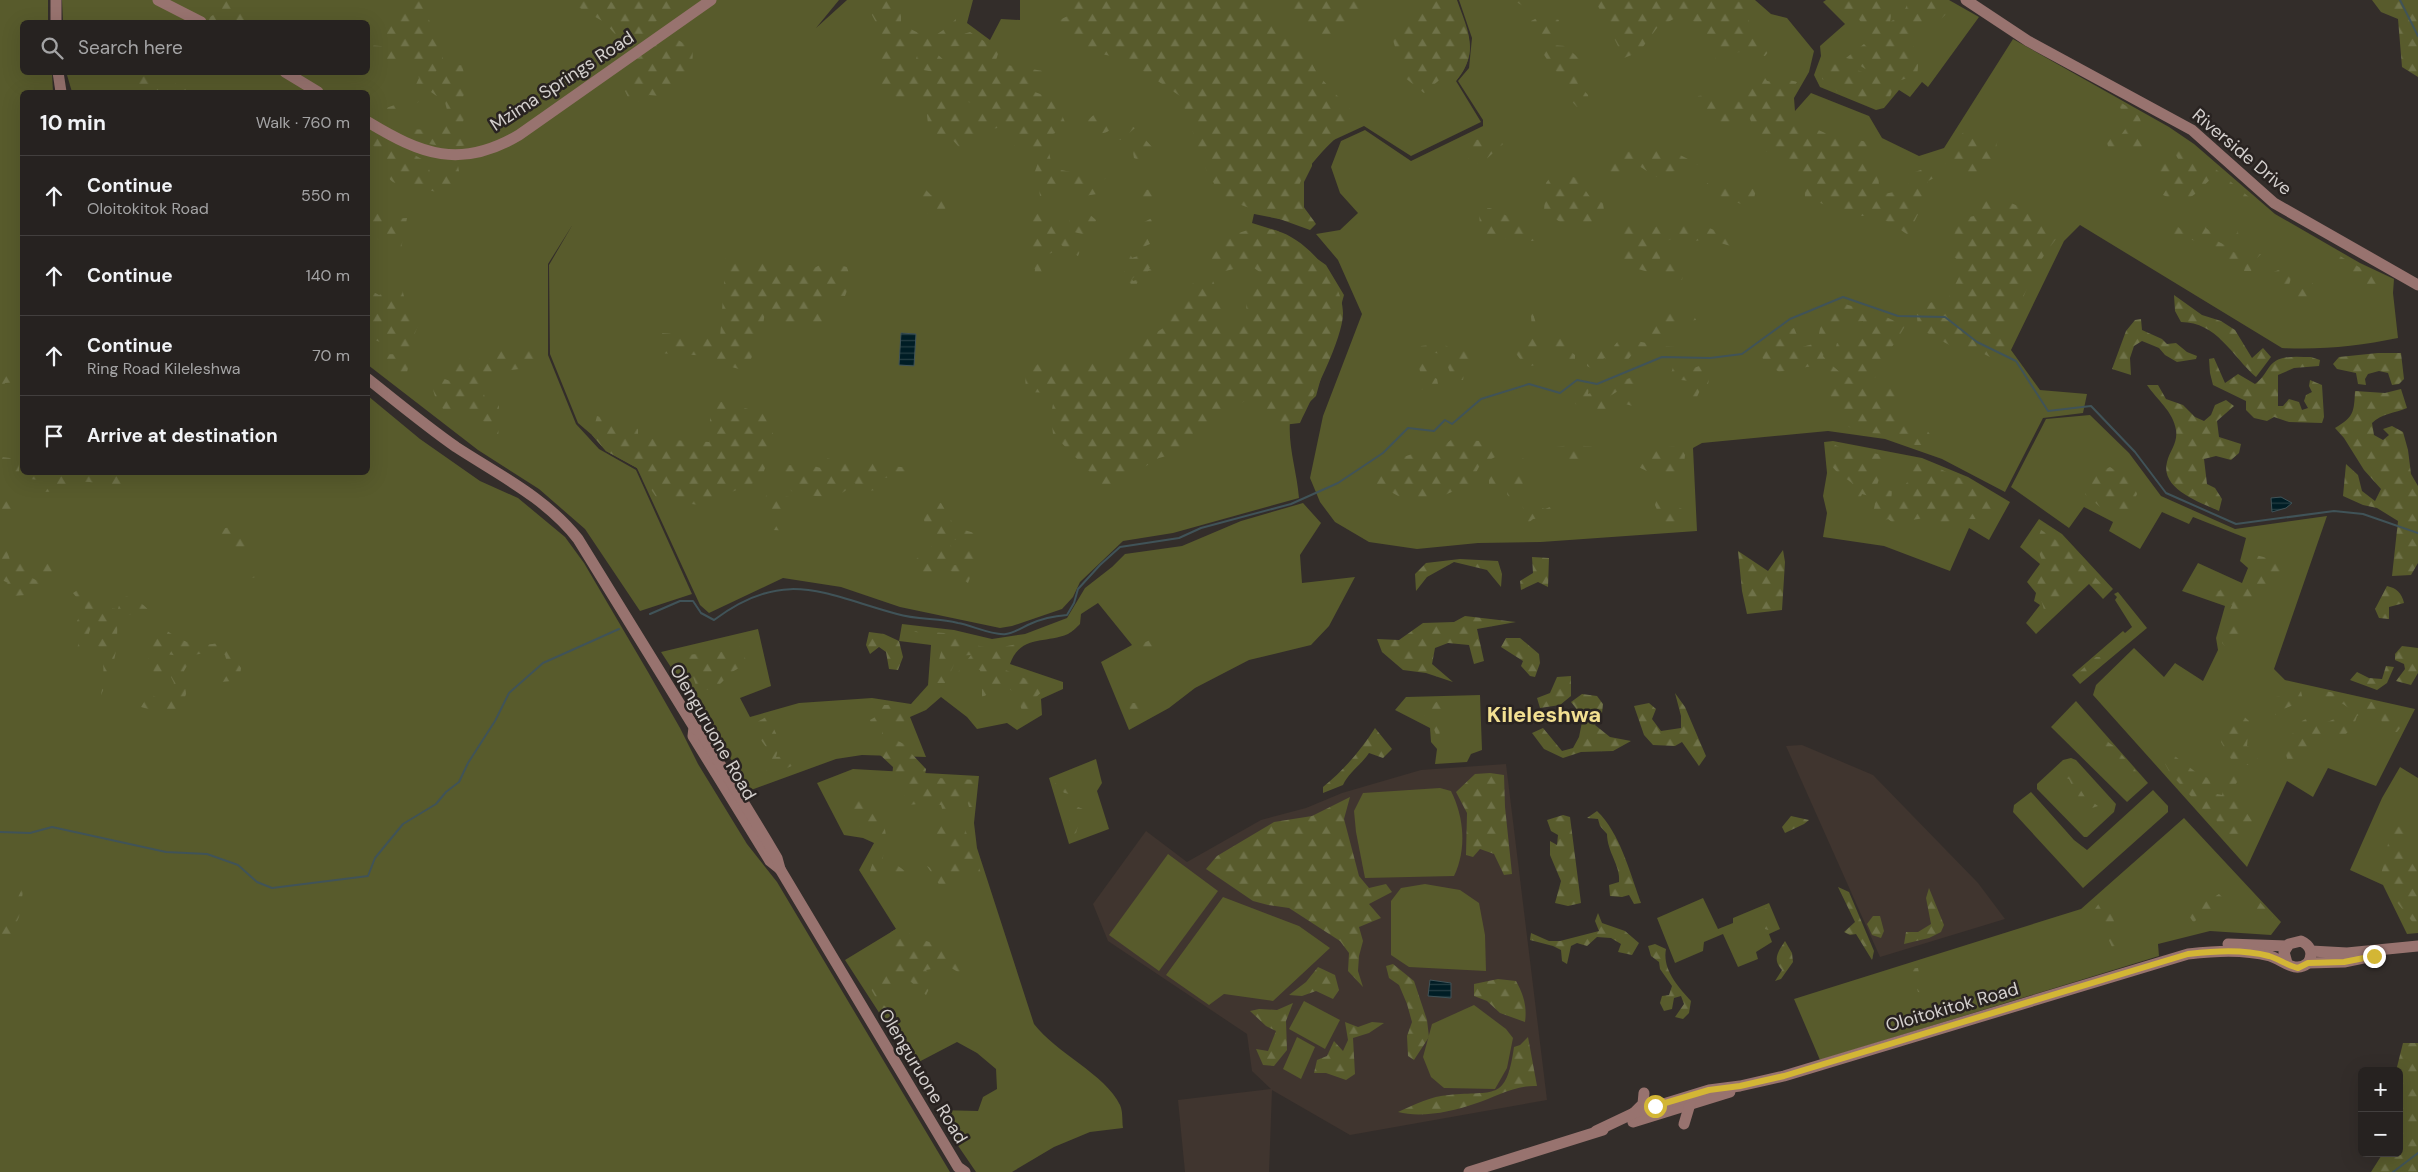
<!DOCTYPE html>
<meta charset="utf-8">
<style>
body{margin:0;font-family:"DM Sans",sans-serif;background:#2e2a29;color:#f1f3f6}
.controls{position:absolute;right:15px;bottom:15px;display:grid;overflow:hidden;border-radius:8px;box-shadow:0 5px 20px #0002}
.controls button{width:45px;height:45px;display:grid;place-items:center;padding:0;border:0;border-bottom:1px solid #423f3e;background:#262220;color:#f1f3f6;font:25px sans-serif}
.stop{position:absolute;width:15px;height:15px;margin:-11px;border:4px solid #d3b635;border-radius:50%;background:#fff}
.stop.end{background:#d3b635;border-color:#fff;box-shadow:0 1px 5px #0008}
.list{margin:0;padding:0;list-style:none}
h2{display:flex;justify-content:space-between;align-items:center;height:65px;margin:0;padding:0 20px;font-size:21px}
h2 small{font-size:16px;font-weight:400;color:#a4a4a5}
.list li{display:grid;grid-template-columns:32px 1fr auto;gap:15px;align-items:center;box-sizing:border-box;height:80px;padding:0 20px;border-top:1px solid #423f3e}
.list b{display:block;font-size:19px;white-space:nowrap}
.list p{margin:0;font-size:16px;white-space:nowrap;color:#a4a4a5}
.list em{font-size:16px;font-style:normal;color:#a4a4a5}
.icon{flex:none;width:28px;height:28px;fill:none;stroke:currentColor;stroke-width:2;stroke-linecap:round;stroke-linejoin:round}
.map{position:relative;flex:none;width:2418px;height:1172px;overflow:hidden}
.search{position:absolute;background:#262220;box-shadow:0 5px 20px #0002;left:20px;top:20px;width:350px;height:55px;display:flex;align-items:center;gap:12px;box-sizing:border-box;padding:0 18px;border-radius:8px;color:#a4a4a5;font-size:19px}
.panel{position:absolute;background:#262220;box-shadow:0 5px 20px #0002;left:20px;top:90px;width:350px;height:385px;border-radius:8px}
.map>svg:first-child{display:block}
.built{fill:#40352f}
.green{fill:#585b2c}
.forest{fill:url(#forest-firs)}
.water{fill:url(#water-rules);stroke:#405358}
.lines{fill:none;stroke-linecap:round;stroke-linejoin:round}
.stream{stroke:#405358;stroke-width:2}
.secondary{stroke:#98736f;stroke-width:11}
.route{stroke:#d3b635;stroke-width:6}
.labels{text-anchor:middle;stroke-width:5;stroke-linejoin:round;paint-order:stroke}
.street-label{font-size:18px;fill:#d4d0ce;stroke:#292321}
.district-label{font-size:22px;font-weight:bold;fill:#f3e092;stroke:#292321}
</style>
<div class="map">
<svg width="2418" height="1172" viewBox="0 0 2418 1172">
<defs>
<pattern id="forest-firs" width="22" height="20" patternUnits="userSpaceOnUse" patternTransform="scale(1.25)"><rect width="22" height="20" fill="#585b2c"/><path d="M5 1l3.5 6h-7zM16 11l3.5 6h-7z" fill="#6f7249"/></pattern>
<pattern id="water-rules" width="6" height="5" patternUnits="userSpaceOnUse" patternTransform="scale(1.25)"><rect width="6" height="5" fill="#001d25"/><path d="M0 2.5h6" fill="none" stroke="#243d43"/></pattern>
</defs>
<rect width="100%" height="100%" fill="#332d2a"/>
<g class="built">
<path d="M 1802,745 L 1873,775 L 1978,883 L 2005,919 L 1880,957 L 1786,746 Z"/>
<path d="M 1506,764 L 1547,1100 L 1350,1135 L 1272,1090 L 1269,1172 L 1185,1172 L 1178,1100 L 1271,1089 L 1252,1071 L 1247,1034 L 1108,941 L 1093,904 L 1146,831 L 1187,862 L 1261,820 L 1306,808 L 1342,793 L 1421,770 Z"/>
</g>
<g class="green">
<path d="M 0,0 L 48,0 L 48,22 L 22,22 L 22,72 L 52,73 L 53,92 L 22,92 L 22,472 L 368,472 L 368,396 L 420,439 L 480,481 L 518,498 L 565,537 L 584,563 L 648,672 L 680,728 L 698,764 L 747,844 L 777,882 L 950,1172 L 0,1172 Z"/>
<path d="M 62,0 L 839,0 L 816,28 L 847,0 L 973,0 L 967,23 L 990,40 L 1001,19 L 1020,20 L 1020,0 L 1457,0 C 1468,31 1480,52 1456,81 L 1481,122 L 1411,156 L 1364,126 L 1312,150 L 1312,166 L 1304,182 L 1304,224 L 1254,214 L 1252,223 L 1278,231 L 1326,265 L 1344,295 L 1316,396 L 1290,421 C 1288,447 1297,472 1299,498 L 1173,533 L 1123,541 L 1080,582 L 1073,597 L 1062,609 L 1012,626 L 1000,628 L 900,607 L 841,587 L 783,578 L 709,613 L 700,605 L 637,468 L 606,451 L 592,435 L 578,423 L 550,354 L 549,265 L 573,224 L 548,264 L 548,355 L 576,424 L 599,449 L 636,470 L 692,594 L 640,611 L 585,529 L 539,489 L 478,450 L 368,365 L 368,92 L 72,92 L 67,75 L 67,73 L 368,72 L 368,22 L 63,22 Z"/>
<path d="M 1459,0 L 1755,0 L 1771,14 L 1787,18 L 1814,51 L 1809,72 L 1794,98 L 1795,111 L 1811,93 L 1869,116 L 1882,138 L 1919,156 L 1944,148 L 2013,39 L 2169,127 L 2194,144 L 2275,214 L 2360,263 L 2394,279 L 2393,293 L 2398,338 C 2359,346 2322,350 2282,348 L 2080,225 L 2064,241 L 2011,350 L 2040,390 L 2087,394 L 2083,413 L 2043,418 L 2005,492 L 1942,459 L 1885,439 L 1828,431 L 1702,443 L 1693,448 L 1697,531 L 1541,542 L 1478,543 L 1417,549 L 1369,542 L 1335,522 L 1320,502 L 1310,478 L 1323,416 L 1362,314 L 1338,260 L 1316,234 L 1340,230 L 1358,213 L 1340,193 L 1331,167 L 1341,141 L 1365,130 L 1411,161 L 1483,126 L 1483,120 L 1458,81 L 1469,68 L 1472,38 Z"/>
<path d="M 1826,0 L 1949,0 L 1979,17 L 1928,87 L 1922,82 L 1910,97 L 1899,90 L 1884,108 L 1876,110 L 1820,87 L 1814,75 L 1821,56 L 1820,46 L 1845,24 L 1823,2 Z"/>
<path d="M 2090,415 L 2129,453 L 2161,496 L 2235,529 L 2327,516 L 2274,669 L 2285,680 L 2415,709 L 2376,786 L 2328,768 L 2313,797 L 2287,781 L 2247,867 L 2093,695 L 2096,685 L 2134,648 L 2164,677 L 2175,663 L 2203,681 L 2218,650 L 2216,638 L 2225,606 L 2182,591 L 2198,563 L 2242,583 L 2248,568 L 2240,561 L 2246,538 L 2193,517 L 2189,524 L 2162,512 L 2140,549 L 2109,531 L 2113,522 L 2084,507 L 2069,528 L 2011,487 L 2046,419 Z"/>
<path d="M 1833,441 L 1922,458 L 1968,477 L 2010,502 L 1989,540 L 1969,528 L 1950,571 L 1884,546 L 1823,537 L 1827,513 L 1823,496 L 1827,473 L 1824,442 Z"/>
<path d="M 1303,503 L 1321,523 L 1300,555 L 1302,583 L 1355,577 L 1329,626 L 1311,645 L 1249,660 L 1195,688 L 1169,708 L 1129,730 L 1101,662 L 1132,645 L 1098,603 L 1081,614 L 1080,624 C 1077,627 1072,632 1068,634 C 1045,644 1021,634 1010,664 L 1063,682 L 1063,689 L 1041,699 L 1042,715 L 1017,730 L 1007,723 L 977,729 L 967,717 L 941,697 L 926,710 L 910,717 L 926,757 L 862,755 L 836,759 L 751,790 L 661,652 L 758,629 L 771,686 L 740,698 L 750,717 L 799,703 L 872,698 L 911,704 L 928,685 L 931,645 L 899,641 L 902,624 L 954,630 L 992,639 L 1025,634 L 1067,618 L 1085,588 L 1112,567 L 1125,554 L 1182,546 L 1241,521 Z"/>
<path d="M 2039,519 L 2062,534 L 2113,589 L 2103,599 L 2089,584 L 2036,634 L 2026,623 L 2040,605 L 2034,601 L 2036,593 L 2027,582 L 2040,564 L 2020,547 Z"/>
<path d="M 2118,592 L 2147,628 L 2080,684 L 2072,675 L 2123,631 L 2125,633 L 2132,627 L 2115,600 L 2117,597 L 2114,594 Z"/>
<path d="M 1480,695 L 1482,750 L 1471,754 L 1467,762 L 1435,764 L 1437,749 L 1431,742 L 1430,728 L 1395,710 L 1406,697 Z"/>
<path d="M 2076,701 L 2148,783 L 2127,802 L 2051,727 Z"/>
<path d="M 2071,758 L 2076,760 L 2116,804 L 2114,812 L 2087,837 L 2084,837 L 2037,789 L 2037,784 L 2063,760 Z"/>
<path d="M 1096,759 L 1102,783 L 1097,791 L 1109,829 L 1069,844 L 1049,778 Z"/>
<path d="M 2400,767 L 2418,778 L 2418,933 L 2407,934 L 2383,885 L 2350,870 L 2382,798 Z"/>
<path d="M 853,769 L 979,776 L 974,823 L 977,848 L 1034,1024 C 1056,1053 1105,1074 1120,1105 C 1123,1111 1122,1121 1123,1128 L 1090,1132 L 1054,1147 L 1012,1172 L 976,1172 L 948,1131 L 938,1110 L 978,1111 L 983,1097 L 997,1089 L 996,1069 L 977,1053 L 957,1042 L 913,1065 L 845,960 L 896,929 L 859,870 L 874,843 L 863,838 L 844,835 L 817,783 Z"/>
<path d="M 1440,788 L 1451,791 C 1464,817 1467,849 1454,876 L 1365,878 L 1356,832 L 1354,811 L 1363,793 Z"/>
<path d="M 2153,790 L 2168,806 L 2168,812 L 2083,888 L 2013,812 L 2014,805 L 2031,792 L 2074,840 L 2087,850 Z"/>
<path d="M 2184,818 L 2281,922 L 2271,935 L 2210,931 L 2158,944 L 2159,956 L 1820,1060 L 1794,999 L 2081,909 Z"/>
<path d="M 1168,854 L 1218,891 L 1159,971 L 1109,935 Z"/>
<path d="M 1425,884 L 1460,890 L 1479,903 L 1485,935 L 1486,971 L 1409,967 L 1391,955 L 1391,901 L 1401,888 Z"/>
<path d="M 1223,897 L 1299,926 L 1330,948 L 1273,1001 L 1224,994 L 1209,1005 L 1166,975 Z"/>
<path d="M 1703,898 L 1718,929 L 1733,923 L 1733,918 L 1769,903 L 1780,929 L 1769,934 L 1772,942 L 1756,952 L 1758,959 L 1738,967 L 1723,934 L 1704,942 L 1703,951 L 1675,963 L 1657,918 Z"/>
<path d="M 1304,1001 L 1340,1020 L 1325,1049 L 1289,1029 Z"/>
<path d="M 1474,1005 L 1506,1029 L 1513,1038 L 1507,1068 L 1495,1089 L 1444,1088 L 1431,1077 L 1423,1057 L 1432,1024 Z"/>
<path d="M 1297,1037 L 1315,1047 L 1301,1079 L 1283,1069 Z"/>
</g>
<g class="forest">
<path d="M 225,0 L 240,0 L 244,9 L 258,16 L 246,22 L 207,22 L 206,19 L 220,11 Z"/>
<path d="M 416,0 L 419,0 L 434,30 L 443,58 L 422,99 L 396,120 L 368,108 L 368,105 L 386,108 L 409,100 L 419,78 L 409,60 L 383,64 L 368,56 L 368,45 L 392,47 L 382,25 L 404,12 Z"/>
<path d="M 566,0 L 611,0 L 612,3 L 619,0 L 686,0 L 687,2 L 652,24 L 693,49 L 692,68 L 672,97 L 649,95 L 632,105 L 625,91 L 646,68 L 604,22 Z"/>
<path d="M 869,0 L 914,0 L 901,14 L 901,24 C 930,39 930,43 956,19 L 954,37 L 970,32 L 993,47 L 1005,29 L 1015,32 L 1002,42 L 995,63 L 1043,71 L 1027,90 C 1051,95 1060,106 1067,128 L 1046,137 L 1051,162 L 1061,170 L 1106,179 L 1089,180 L 1097,194 L 1084,196 L 1068,185 L 1040,196 L 1038,182 L 1042,176 L 1034,174 L 1038,163 L 1036,147 L 1024,151 L 1014,145 L 1013,132 L 1004,127 L 991,129 L 975,120 L 977,106 L 964,100 L 952,108 L 968,124 L 982,133 L 975,134 L 971,144 L 959,147 L 949,136 L 947,144 L 934,146 L 935,133 L 922,128 L 928,124 L 927,115 L 931,104 L 921,100 L 897,98 L 884,86 L 872,86 L 871,76 L 882,79 L 888,71 L 871,58 L 884,48 L 895,52 L 910,72 L 929,79 L 934,72 L 913,68 L 918,53 L 933,50 L 949,65 L 962,64 L 962,46 L 918,49 L 889,47 L 872,15 Z"/>
<path d="M 1066,0 L 1263,0 L 1261,5 L 1300,41 L 1318,75 L 1358,118 C 1342,132 1296,172 1298,194 C 1299,203 1311,216 1316,224 L 1310,230 L 1222,198 L 1206,169 L 1180,96 L 1125,59 L 1073,48 L 1055,22 L 1070,15 L 1072,2 Z"/>
<path d="M 1275,0 L 1371,0 L 1330,45 L 1297,13 Z"/>
<path d="M 1425,0 L 1454,0 C 1467,31 1481,51 1456,81 L 1450,71 L 1424,93 L 1404,77 L 1390,30 L 1421,9 Z"/>
<path d="M 1513,0 L 1541,0 L 1540,6 L 1528,9 Z"/>
<path d="M 1595,0 L 1733,0 L 1741,2 L 1753,31 L 1776,42 L 1765,56 L 1739,52 L 1716,59 L 1704,27 L 1681,15 L 1657,28 L 1639,52 L 1624,58 Z"/>
<path d="M 1834,0 L 1893,0 L 1897,6 L 1891,15 L 1890,22 L 1903,14 L 1909,0 L 1945,0 L 1951,6 C 1938,30 1931,16 1915,28 C 1913,30 1910,35 1908,38 C 1917,51 1920,58 1917,75 L 1895,82 L 1890,97 L 1881,106 L 1880,98 L 1859,101 L 1850,95 L 1837,92 L 1834,85 L 1822,79 L 1824,65 C 1846,61 1855,72 1874,75 C 1869,69 1860,68 1856,61 L 1846,58 L 1864,44 L 1870,50 L 1873,44 L 1868,32 L 1858,18 L 1838,13 L 1833,7 Z"/>
<path d="M 2372,0 L 2418,0 L 2418,77 L 2402,67 L 2398,19 L 2381,12 Z"/>
<path d="M 1541,16 L 1559,20 L 1556,29 L 1547,38 L 1550,45 L 1565,46 L 1583,62 L 1576,72 L 1578,84 L 1588,95 L 1589,108 L 1577,107 L 1563,92 L 1563,79 C 1547,62 1535,44 1531,21 Z"/>
<path d="M 462,65 L 467,86 L 463,97 L 464,119 L 459,133 L 478,144 C 443,149 430,146 397,134 L 400,129 L 442,130 L 449,118 L 445,102 L 431,92 L 448,66 Z"/>
<path d="M 1760,70 L 1767,81 C 1776,82 1788,78 1797,82 L 1783,105 L 1788,116 L 1825,133 L 1872,143 L 1866,153 L 1878,173 L 1879,185 L 1872,194 C 1891,194 1909,192 1915,172 L 1940,163 L 1940,175 L 1928,181 L 1921,198 L 1921,208 L 1908,235 L 1891,223 L 1876,217 L 1851,215 L 1805,197 L 1804,179 L 1784,161 L 1762,149 L 1748,114 C 1726,128 1717,124 1696,111 L 1698,96 C 1715,94 1728,101 1745,102 C 1743,85 1746,81 1760,70 Z"/>
<path d="M 137,73 C 151,72 161,83 170,92 L 178,80 L 188,77 L 192,87 L 187,92 L 157,92 L 157,90 L 139,85 Z"/>
<path d="M 2120,102 C 2135,112 2148,118 2137,136 L 2139,141 L 2147,140 L 2146,147 L 2141,156 L 2133,158 L 2131,148 L 2123,150 L 2109,149 L 2107,143 L 2114,135 L 2121,135 L 2126,128 L 2128,115 L 2120,108 Z"/>
<path d="M 1097,112 L 1112,114 L 1112,129 L 1115,130 L 1119,126 L 1127,127 L 1129,132 L 1132,126 L 1135,128 L 1121,140 L 1113,138 L 1114,132 L 1110,130 C 1098,139 1091,127 1081,122 L 1089,119 Z"/>
<path d="M 1968,127 L 1978,148 L 1991,139 L 1998,139 L 1993,161 L 1996,168 C 1978,176 1961,173 1944,163 L 1952,145 Z"/>
<path d="M 368,129 L 427,162 L 431,176 L 458,165 L 460,178 L 443,194 C 428,188 408,190 393,182 C 387,178 381,166 377,160 L 378,151 L 368,140 Z"/>
<path d="M 1142,136 L 1153,148 L 1148,153 L 1147,160 L 1142,162 L 1134,158 C 1132,148 1134,142 1142,136 Z"/>
<path d="M 1494,136 L 1503,144 L 1482,163 L 1467,166 L 1472,141 Z"/>
<path d="M 1660,145 L 1698,164 L 1656,177 L 1636,164 L 1626,164 L 1618,175 L 1612,176 L 1606,169 C 1620,151 1628,149 1651,152 Z"/>
<path d="M 2171,147 L 2185,147 L 2199,157 L 2199,168 L 2209,173 L 2212,166 L 2250,198 L 2240,198 L 2226,193 L 2227,187 L 2214,176 C 2196,192 2189,208 2163,195 L 2171,182 L 2156,172 L 2160,158 L 2176,169 L 2183,167 Z"/>
<path d="M 1554,172 L 1577,178 L 1590,197 L 1603,203 L 1605,218 L 1593,228 L 1560,222 L 1544,211 L 1546,183 Z"/>
<path d="M 1699,176 L 1712,187 C 1727,184 1740,188 1756,189 L 1754,199 L 1741,204 L 1698,188 L 1692,183 Z"/>
<path d="M 915,184 L 921,185 L 931,195 L 941,190 L 949,190 L 945,201 L 946,216 L 936,217 L 921,211 L 921,203 L 917,200 Z"/>
<path d="M 1135,186 L 1138,192 L 1155,188 L 1158,193 L 1159,200 L 1153,208 L 1141,202 L 1139,194 L 1132,201 L 1130,192 Z"/>
<path d="M 1986,196 C 2016,202 2038,214 2060,234 C 2048,249 2037,264 2030,281 C 2021,301 2016,321 2004,339 L 2010,367 L 1970,347 L 1953,347 L 1918,328 L 1916,307 L 1949,297 L 1965,265 L 1951,255 L 1955,230 L 1964,218 L 1979,215 Z"/>
<path d="M 368,198 L 390,219 L 407,218 L 401,249 L 368,235 Z"/>
<path d="M 1490,208 L 1534,228 L 1542,239 C 1522,245 1513,235 1493,241 L 1480,229 L 1479,209 Z"/>
<path d="M 1041,210 L 1055,229 L 1062,228 L 1070,234 L 1075,246 L 1081,248 L 1078,256 L 1073,253 L 1072,248 L 1065,248 L 1060,244 L 1055,245 L 1058,250 L 1042,257 L 1041,270 L 1046,277 L 1039,284 L 1034,286 L 1030,283 L 1034,279 L 1035,269 L 1031,266 C 1030,261 1031,258 1032,254 C 1035,239 1023,224 1041,210 Z"/>
<path d="M 1076,213 L 1088,213 L 1096,220 L 1090,236 L 1074,232 L 1068,225 L 1071,215 Z"/>
<path d="M 1152,218 L 1158,220 L 1160,226 L 1153,234 L 1146,235 L 1150,244 L 1143,247 L 1139,242 L 1141,237 L 1146,235 L 1141,230 L 1142,223 Z"/>
<path d="M 2208,218 L 2206,228 L 2210,231 L 2213,230 L 2217,241 L 2227,246 L 2237,233 L 2237,228 L 2242,227 L 2241,234 L 2229,250 L 2244,256 L 2261,254 L 2253,262 L 2255,266 L 2251,271 L 2244,271 L 2245,266 L 2238,262 L 2222,263 C 2222,245 2186,239 2172,233 L 2177,226 L 2182,230 L 2188,230 L 2193,223 L 2204,224 Z"/>
<path d="M 1685,219 L 1717,231 L 1740,236 L 1734,247 L 1707,239 L 1689,242 L 1676,237 L 1664,242 L 1660,259 L 1684,270 L 1682,280 C 1661,274 1640,272 1621,262 L 1620,222 C 1641,234 1664,225 1685,219 Z"/>
<path d="M 1254,228 C 1262,229 1270,229 1277,231 C 1307,239 1343,282 1343,313 C 1343,339 1312,397 1300,423 L 1274,426 L 1252,397 L 1196,429 L 1181,452 L 1159,458 L 1107,490 L 1053,434 L 1051,415 L 1055,393 L 1026,392 L 1025,374 L 1038,364 L 1107,363 L 1165,327 L 1197,277 L 1210,274 L 1222,302 L 1223,331 L 1233,329 L 1237,322 L 1247,314 L 1246,304 L 1254,299 L 1249,291 L 1261,273 L 1250,265 L 1221,272 L 1207,261 L 1208,243 Z"/>
<path d="M 1129,252 L 1132,258 C 1142,255 1144,251 1153,259 L 1153,264 L 1149,269 L 1153,270 L 1148,271 L 1148,277 L 1141,270 L 1132,279 L 1133,281 L 1140,279 L 1136,285 L 1132,285 L 1124,277 L 1124,271 L 1135,271 L 1134,267 L 1139,265 L 1119,263 L 1119,259 L 1124,259 L 1125,253 Z"/>
<path d="M 2338,255 L 2359,267 L 2387,278 L 2391,283 L 2379,288 L 2373,287 L 2369,295 L 2363,298 L 2362,289 L 2364,282 L 2353,273 L 2343,271 L 2332,256 Z"/>
<path d="M 726,257 L 814,268 L 826,262 L 847,267 L 851,280 L 845,296 L 823,295 L 822,326 L 779,323 L 765,312 L 762,332 L 746,371 L 728,366 L 712,356 L 657,353 L 662,333 L 720,338 Z"/>
<path d="M 2281,269 L 2291,278 L 2289,285 L 2283,290 L 2276,287 L 2271,273 Z"/>
<path d="M 2308,276 L 2314,286 L 2320,289 L 2314,300 L 2307,298 L 2302,304 L 2283,295 L 2293,290 L 2304,289 Z"/>
<path d="M 402,278 C 402,300 406,304 422,316 L 410,345 L 411,359 L 406,375 L 397,374 L 368,355 L 398,354 L 402,349 L 368,338 L 368,289 L 379,295 L 393,290 Z"/>
<path d="M 2174,295 L 2202,315 L 2221,321 L 2235,330 L 2252,358 L 2263,348 L 2271,357 L 2256,377 C 2232,356 2217,322 2181,322 L 2175,311 Z"/>
<path d="M 1530,303 C 1536,324 1543,344 1542,365 L 1525,366 L 1515,352 L 1521,348 L 1528,351 L 1528,340 L 1532,329 Z"/>
<path d="M 1845,304 L 1884,316 L 1905,326 L 1895,343 L 1885,355 L 1875,378 L 1859,379 L 1833,357 L 1837,343 L 1855,343 L 1864,330 L 1863,321 L 1840,325 L 1823,356 C 1844,380 1861,385 1892,385 L 1898,394 L 1898,415 L 1926,429 L 1938,445 L 1915,445 L 1890,434 L 1867,433 L 1843,425 C 1840,414 1835,405 1830,395 C 1825,382 1829,376 1818,365 L 1779,372 L 1764,361 L 1760,353 L 1774,337 L 1794,328 L 1802,347 L 1817,343 L 1821,324 Z"/>
<path d="M 1661,311 L 1693,314 L 1696,320 L 1672,323 L 1667,328 L 1679,330 L 1673,334 L 1664,335 L 1659,341 L 1664,346 L 1675,347 L 1676,341 L 1680,351 L 1666,352 L 1657,349 L 1648,357 L 1642,353 L 1639,358 L 1634,352 L 1622,367 L 1604,358 L 1597,371 L 1587,366 L 1588,350 L 1592,359 L 1604,345 L 1611,353 L 1619,354 L 1614,346 L 1619,340 L 1636,341 L 1652,344 L 1653,337 L 1643,332 L 1649,329 L 1653,329 L 1650,318 L 1657,316 L 1664,321 Z"/>
<path d="M 2141,319 L 2142,330 L 2162,339 L 2167,344 L 2176,343 L 2187,352 L 2197,356 L 2196,359 L 2177,362 L 2165,355 L 2159,348 L 2142,341 L 2134,346 L 2130,358 L 2131,375 L 2112,369 L 2126,331 L 2135,320 Z"/>
<path d="M 1563,333 L 1566,348 L 1575,355 L 1575,374 L 1551,351 Z"/>
<path d="M 1443,344 L 1450,348 L 1450,353 L 1463,350 L 1470,355 L 1469,370 L 1464,374 L 1463,380 L 1446,380 L 1451,375 L 1443,354 L 1435,353 L 1430,355 L 1432,359 L 1431,363 L 1434,366 L 1432,376 L 1437,379 L 1438,384 L 1431,388 L 1416,390 L 1414,385 L 1424,383 L 1417,362 L 1422,363 L 1423,359 L 1419,354 L 1421,346 Z"/>
<path d="M 521,349 L 542,352 L 528,368 L 511,370 L 480,379 L 485,398 L 499,405 L 498,446 C 490,429 484,418 468,408 L 450,414 C 436,406 431,391 433,375 L 456,383 L 455,366 L 459,356 L 481,362 L 492,352 Z"/>
<path d="M 2378,353 L 2401,353 L 2404,379 L 2399,384 L 2392,385 L 2388,373 L 2379,371 L 2368,374 L 2365,379 L 2366,385 L 2358,384 L 2356,373 L 2337,369 L 2333,364 L 2339,357 Z"/>
<path d="M 2311,357 L 2320,360 L 2319,366 L 2294,368 L 2278,375 L 2278,406 L 2283,406 L 2289,399 L 2299,402 L 2302,410 L 2308,408 L 2304,401 L 2306,395 L 2312,392 L 2309,386 L 2310,380 L 2322,385 L 2324,417 L 2322,423 L 2289,422 L 2274,417 L 2267,421 L 2254,418 L 2246,410 L 2246,401 L 2213,385 L 2210,373 L 2209,359 L 2214,358 L 2225,383 L 2238,374 L 2255,384 C 2262,379 2265,373 2270,366 C 2280,354 2297,357 2311,357 Z"/>
<path d="M 1688,362 L 1691,369 L 1702,365 L 1710,374 L 1708,384 L 1701,388 L 1697,397 L 1691,397 L 1690,381 L 1672,379 L 1669,389 L 1663,393 L 1666,377 L 1672,371 L 1674,363 Z"/>
<path d="M 0,372 L 22,374 L 19,382 L 5,383 L 0,397 Z"/>
<path d="M 1635,376 L 1640,383 L 1634,399 L 1637,407 L 1625,404 L 1620,394 L 1628,390 L 1618,391 L 1610,396 L 1616,402 L 1607,405 L 1604,415 L 1597,411 L 1598,400 L 1590,400 L 1586,406 L 1575,404 L 1575,393 L 1580,385 L 1589,388 L 1588,394 Z"/>
<path d="M 2147,385 L 2158,385 L 2166,399 L 2183,405 L 2195,417 L 2204,421 L 2211,415 L 2215,405 L 2226,400 L 2234,406 L 2217,421 L 2219,437 L 2241,444 L 2239,453 L 2231,460 L 2216,456 L 2204,459 L 2207,484 L 2215,488 L 2222,499 L 2219,511 C 2200,502 2160,489 2167,462 C 2170,450 2178,443 2176,430 C 2173,411 2157,400 2147,385 Z"/>
<path d="M 2401,389 L 2407,408 C 2395,413 2381,414 2372,423 L 2374,435 L 2383,440 L 2389,435 L 2383,429 L 2392,426 L 2403,432 L 2408,450 L 2411,474 L 2418,486 L 2418,563 L 2411,575 L 2392,576 L 2398,521 L 2377,508 L 2363,505 L 2343,496 L 2346,464 L 2358,475 L 2362,491 L 2375,501 L 2381,489 L 2364,470 L 2344,438 L 2335,428 C 2354,417 2354,412 2355,391 L 2385,393 Z"/>
<path d="M 711,399 L 763,413 L 775,438 L 761,480 L 700,505 L 658,500 L 637,468 L 606,451 L 592,435 L 597,416 L 638,429 L 638,438 L 709,442 Z"/>
<path d="M 1452,439 L 1480,441 L 1496,445 L 1497,456 L 1480,465 L 1470,484 L 1424,504 L 1402,498 L 1367,479 L 1392,461 L 1412,454 L 1436,452 Z"/>
<path d="M 1570,445 L 1600,447 L 1596,456 L 1575,472 L 1571,469 L 1568,458 L 1551,454 L 1556,447 Z"/>
<path d="M 1835,445 C 1849,453 1870,451 1887,456 L 1876,488 L 1892,491 L 1890,510 L 1897,508 L 1903,496 L 1903,488 L 1911,477 L 1910,463 L 1929,464 L 1962,479 L 1993,498 L 1995,512 L 1985,519 L 1962,519 L 1942,523 L 1936,521 L 1932,514 C 1920,522 1907,517 1897,526 L 1888,519 L 1879,523 L 1872,520 L 1876,498 L 1862,494 L 1858,503 L 1851,492 L 1852,483 C 1838,472 1821,465 1835,445 Z"/>
<path d="M 1680,446 L 1685,455 L 1683,474 C 1663,476 1647,474 1631,462 L 1655,448 Z"/>
<path d="M 1525,456 L 1522,477 L 1524,493 L 1518,499 L 1511,500 L 1507,494 L 1509,487 L 1507,483 L 1503,483 L 1498,489 L 1489,484 L 1489,477 L 1496,472 L 1509,473 Z"/>
<path d="M 1,457 L 19,459 L 19,473 C 34,473 49,479 63,476 L 60,473 L 116,473 L 122,477 L 120,488 C 107,485 85,478 72,484 C 59,489 60,491 45,492 L 40,480 L 9,477 L 0,472 Z"/>
<path d="M 875,457 L 890,466 L 912,468 L 923,473 L 876,479 L 886,488 C 870,492 865,492 853,482 C 851,485 848,489 845,491 C 831,501 806,495 791,491 L 790,477 L 778,466 L 805,464 L 821,468 L 824,458 L 849,462 L 858,471 L 871,466 Z"/>
<path d="M 2110,467 L 2132,481 L 2137,494 L 2129,511 L 2117,510 L 2106,512 L 2085,494 L 2097,473 Z"/>
<path d="M 777,486 L 784,496 L 794,498 L 780,506 L 791,509 L 783,512 L 775,524 L 799,531 L 772,530 L 769,523 L 771,510 L 749,510 L 759,508 L 768,493 Z"/>
<path d="M 1657,497 L 1686,511 L 1688,522 L 1673,528 L 1657,524 L 1658,512 L 1655,505 Z"/>
<path d="M 0,498 L 19,507 L 0,518 Z"/>
<path d="M 918,499 L 941,503 L 955,527 L 974,533 L 965,543 L 948,537 L 953,552 L 975,550 L 975,565 L 968,583 L 945,567 L 960,564 L 941,562 L 931,575 L 908,570 L 922,552 L 936,544 L 926,527 Z"/>
<path d="M 1522,503 L 1545,509 L 1555,505 L 1554,512 L 1551,517 L 1533,519 L 1526,525 Z"/>
<path d="M 238,526 L 245,542 L 246,560 L 260,567 L 264,575 L 252,578 L 232,552 L 222,548 L 213,530 Z"/>
<path d="M 2041,530 C 2066,544 2081,565 2102,584 L 2104,588 L 2100,593 L 2090,581 L 2082,584 L 2076,591 L 2068,591 L 2064,595 L 2066,598 L 2053,611 L 2045,613 L 2037,586 L 2038,579 L 2045,569 L 2036,544 Z"/>
<path d="M 6,547 L 10,560 L 22,563 L 28,576 L 38,581 L 45,552 L 54,572 L 50,590 L 45,585 L 27,588 L 18,582 L 25,595 L 0,597 L 0,589 L 8,583 L 0,579 L 0,551 Z"/>
<path d="M 1783,550 L 1785,562 L 1782,610 L 1747,614 L 1742,591 L 1738,551 L 1768,571 Z"/>
<path d="M 2276,553 L 2283,573 L 2279,576 L 2270,577 L 2257,599 L 2239,598 C 2240,614 2250,645 2228,649 L 2222,643 L 2222,628 L 2232,605 C 2219,599 2205,596 2193,589 L 2198,584 L 2219,591 L 2227,584 L 2234,587 L 2245,586 L 2253,577 L 2253,565 L 2247,558 L 2252,554 L 2267,558 Z"/>
<path d="M 1532,557 L 1549,558 L 1548,587 L 1538,582 L 1521,590 L 1520,581 L 1533,573 Z"/>
<path d="M 1460,559 L 1498,561 L 1502,574 L 1501,587 L 1487,570 L 1454,562 L 1427,577 L 1416,591 L 1415,574 L 1426,563 Z"/>
<path d="M 2387,586 C 2396,588 2402,593 2404,603 L 2389,607 L 2389,619 L 2379,618 L 2375,609 Z"/>
<path d="M 81,588 C 91,599 103,610 118,609 L 122,595 C 137,599 145,604 154,617 L 136,614 L 117,615 C 118,650 116,663 101,695 C 105,676 105,658 96,641 L 100,625 L 95,614 L 89,633 L 88,646 L 74,659 L 79,642 L 77,621 L 85,608 L 73,593 Z"/>
<path d="M 1465,616 L 1516,622 L 1477,629 L 1484,661 L 1474,664 L 1469,645 L 1448,643 L 1435,648 L 1432,664 L 1453,682 L 1426,673 L 1403,670 L 1382,652 L 1377,639 L 1399,640 L 1423,623 L 1454,622 Z"/>
<path d="M 160,626 C 183,642 194,649 223,642 L 241,668 L 240,676 L 232,681 L 220,682 L 228,666 L 225,655 L 219,651 L 193,655 L 184,671 L 186,694 L 181,710 L 162,713 L 141,707 L 149,694 L 165,701 L 170,696 L 174,683 L 170,675 L 165,671 L 154,677 L 153,667 L 148,658 L 153,655 L 164,668 L 186,657 L 153,652 L 153,641 Z"/>
<path d="M 914,631 L 944,633 L 966,643 L 993,649 L 1017,644 L 1001,668 L 1033,682 L 1050,685 L 1036,697 L 1033,712 L 1022,711 L 1017,695 L 1006,686 L 982,697 L 982,684 L 980,670 L 967,669 L 956,675 L 971,655 L 956,656 L 953,667 L 945,683 L 933,683 L 941,652 L 933,639 Z"/>
<path d="M 869,632 L 884,634 L 899,641 L 903,657 L 898,670 L 889,669 L 886,652 L 879,647 L 870,654 L 866,645 Z"/>
<path d="M 1506,638 L 1520,638 L 1539,654 L 1540,663 L 1535,677 L 1530,676 L 1521,666 L 1523,661 L 1501,647 Z"/>
<path d="M 1153,639 L 1165,644 L 1159,651 L 1151,652 L 1153,669 L 1139,653 L 1143,643 Z"/>
<path d="M 743,645 L 746,664 L 732,672 L 717,687 L 698,692 L 686,655 L 730,651 Z"/>
<path d="M 2402,646 L 2418,648 L 2418,673 L 2411,685 L 2396,681 L 2405,669 L 2404,664 L 2395,660 L 2395,654 Z"/>
<path d="M 2096,657 L 2102,657 C 2097,667 2089,679 2077,679 L 2077,674 Z"/>
<path d="M 2386,666 L 2394,667 L 2387,683 L 2377,690 L 2350,680 L 2357,672 L 2369,678 L 2382,679 Z"/>
<path d="M 1571,676 L 1571,696 L 1560,705 L 1540,708 L 1537,698 L 1550,693 L 1557,677 Z"/>
<path d="M 2301,691 L 2303,701 L 2281,710 L 2276,715 L 2269,709 L 2276,697 Z"/>
<path d="M 2326,691 L 2389,706 L 2394,709 L 2388,716 L 2393,723 L 2408,718 L 2397,732 L 2385,732 L 2380,716 L 2366,711 L 2357,716 C 2354,727 2350,732 2340,738 L 2331,733 L 2299,762 L 2289,765 L 2284,748 L 2286,738 L 2298,730 L 2302,721 L 2308,718 L 2325,723 L 2353,711 L 2343,704 L 2330,705 L 2312,697 L 2312,693 Z"/>
<path d="M 1675,693 L 1685,707 L 1706,756 L 1699,766 L 1682,742 L 1675,746 L 1653,745 L 1644,735 L 1634,706 L 1649,703 L 1656,709 L 1652,719 L 1661,731 L 1681,728 L 1681,716 Z"/>
<path d="M 1582,694 L 1597,696 L 1603,704 L 1602,713 L 1595,725 L 1610,737 L 1631,741 L 1613,751 L 1581,752 L 1563,758 L 1544,749 L 1532,733 L 1543,728 L 1562,751 L 1573,748 L 1579,737 L 1583,717 L 1571,702 Z"/>
<path d="M 1440,699 L 1448,703 L 1441,715 L 1439,742 L 1432,724 L 1424,715 L 1428,708 Z"/>
<path d="M 1127,703 L 1141,703 L 1144,716 L 1134,717 Z"/>
<path d="M 878,705 L 891,705 L 895,714 L 902,708 L 905,719 L 903,728 L 893,725 L 889,719 L 882,724 L 883,735 L 890,743 L 896,740 L 908,746 L 910,752 L 926,769 C 924,779 925,784 935,790 L 937,778 L 977,780 L 973,807 L 969,807 L 966,797 L 953,813 L 951,811 L 950,817 L 946,817 L 946,821 L 940,824 L 936,830 L 944,816 L 941,805 L 928,803 L 908,805 L 904,793 L 892,778 L 893,767 L 877,752 L 878,743 L 870,720 L 877,716 Z"/>
<path d="M 2240,713 L 2249,721 L 2247,746 L 2256,750 L 2258,764 L 2245,765 L 2236,784 L 2235,797 L 2252,820 L 2252,834 L 2234,843 L 2221,831 L 2213,812 L 2206,813 L 2170,773 L 2162,758 L 2172,754 L 2197,773 L 2210,779 L 2212,793 L 2222,795 L 2231,759 L 2221,742 L 2226,723 Z"/>
<path d="M 768,716 L 780,742 L 776,757 L 791,756 L 796,764 L 787,768 L 767,772 L 765,759 L 771,754 L 756,733 L 757,722 Z"/>
<path d="M 1375,728 L 1392,749 L 1383,758 L 1369,753 C 1361,765 1349,772 1343,785 L 1323,793 L 1323,787 C 1344,770 1361,750 1375,728 Z"/>
<path d="M 2101,737 L 2115,747 L 2142,778 L 2143,784 L 2132,780 L 2124,766 L 2100,741 Z"/>
<path d="M 2065,765 L 2085,797 L 2098,806 L 2092,808 C 2078,803 2075,791 2069,779 L 2064,778 Z"/>
<path d="M 1490,773 L 1504,775 L 1505,807 L 1512,874 L 1504,875 L 1494,854 L 1480,849 L 1473,857 L 1466,855 L 1467,813 L 1456,792 L 1475,774 Z"/>
<path d="M 1064,779 L 1072,782 L 1072,788 L 1078,790 L 1079,796 C 1067,793 1061,795 1055,783 Z"/>
<path d="M 1350,797 L 1344,819 L 1359,876 L 1369,888 L 1386,884 L 1392,892 L 1369,904 L 1381,918 L 1359,927 L 1363,941 L 1359,956 L 1358,971 L 1363,987 L 1348,971 L 1349,953 L 1340,941 L 1289,908 L 1268,905 L 1253,901 L 1206,869 L 1217,856 L 1274,822 L 1312,816 Z"/>
<path d="M 854,800 L 862,801 L 866,814 L 876,809 C 887,827 889,840 882,860 L 894,863 L 905,871 L 892,881 L 882,871 L 880,885 L 870,871 L 874,858 L 882,848 L 874,834 L 860,827 L 853,817 L 841,809 Z"/>
<path d="M 1078,807 L 1083,809 L 1076,833 L 1072,835 L 1069,819 Z"/>
<path d="M 1597,811 C 1620,833 1630,873 1641,903 L 1634,904 L 1629,895 L 1622,897 L 1610,896 L 1609,885 L 1619,882 C 1621,866 1607,852 1607,834 L 1600,826 L 1598,819 L 1587,818 Z"/>
<path d="M 1563,815 L 1570,817 L 1581,903 L 1568,906 L 1555,903 L 1561,881 L 1550,855 L 1550,841 L 1557,845 L 1558,835 L 1551,831 L 1547,820 Z"/>
<path d="M 1791,816 L 1809,820 L 1804,824 L 1785,833 L 1782,827 Z"/>
<path d="M 966,822 L 966,832 L 982,876 C 965,865 952,874 942,889 L 927,866 L 936,871 L 950,872 L 953,858 L 945,844 L 932,839 L 943,823 L 958,828 Z"/>
<path d="M 2395,826 L 2405,827 L 2403,855 L 2418,860 L 2418,876 L 2415,877 L 2418,879 L 2418,929 L 2396,901 L 2381,875 L 2388,844 Z"/>
<path d="M 24,885 L 19,917 L 11,934 L 9,947 L 0,948 L 0,934 Z"/>
<path d="M 1838,887 L 1849,892 L 1874,951 L 1872,960 L 1856,934 L 1850,935 L 1844,932 L 1855,922 Z"/>
<path d="M 1929,888 L 1944,925 L 1941,932 L 1929,938 L 1904,944 L 1906,932 L 1918,932 L 1931,924 L 1926,898 Z"/>
<path d="M 2219,894 L 2223,898 L 2217,907 L 2216,913 L 2209,915 L 2201,912 L 2194,923 L 2189,916 L 2193,909 Z"/>
<path d="M 2252,897 L 2258,900 L 2273,917 L 2267,924 L 2255,913 Z"/>
<path d="M 2102,899 L 2113,918 L 2122,944 L 2112,947 L 2095,909 Z"/>
<path d="M 1766,908 L 1772,918 L 1773,928 L 1768,930 L 1765,929 L 1765,923 L 1759,916 Z"/>
<path d="M 1598,913 L 1602,923 L 1625,931 L 1639,943 L 1632,955 L 1618,952 L 1621,944 L 1611,938 L 1597,937 L 1587,946 L 1577,943 L 1571,946 L 1567,964 L 1562,961 L 1561,950 L 1553,946 L 1530,940 L 1531,933 L 1549,941 L 1560,941 L 1599,931 L 1595,921 Z"/>
<path d="M 1873,916 L 1880,916 L 1884,931 L 1881,938 L 1872,935 L 1867,924 Z"/>
<path d="M 900,928 C 915,937 926,944 944,943 L 960,959 L 955,961 L 963,975 L 948,966 L 926,970 L 930,975 L 934,988 L 929,989 L 926,995 L 903,975 L 880,1002 L 893,1013 L 885,1014 L 871,989 L 881,980 L 875,973 L 885,975 L 894,962 L 893,951 L 889,941 L 891,932 L 896,929 L 899,931 Z"/>
<path d="M 1785,941 L 1792,953 L 1793,962 L 1781,979 L 1775,981 L 1782,970 C 1772,959 1778,952 1785,941 Z"/>
<path d="M 1655,944 L 1666,949 C 1662,969 1678,987 1691,1001 L 1689,1013 L 1683,1019 L 1675,1017 L 1684,1004 L 1681,996 L 1674,998 L 1672,1009 L 1664,1011 L 1660,1003 L 1662,996 L 1669,995 L 1672,986 L 1660,969 L 1659,962 L 1651,956 L 1648,946 Z"/>
<path d="M 1393,964 L 1414,981 L 1427,1020 L 1429,1037 L 1414,1060 L 1408,1056 L 1407,1036 L 1412,1022 L 1407,1004 L 1399,985 L 1389,978 L 1386,966 Z"/>
<path d="M 1318,967 L 1335,975 L 1339,990 L 1333,999 L 1316,991 L 1302,996 L 1289,995 L 1306,982 Z"/>
<path d="M 1918,968 L 1922,987 L 1924,983 L 1929,985 L 1928,993 L 1918,992 L 1914,979 L 1908,976 L 1904,969 Z"/>
<path d="M 1498,979 L 1516,981 C 1524,995 1527,1007 1525,1022 L 1500,1013 L 1487,1001 L 1474,996 L 1474,984 Z"/>
<path d="M 1293,1003 L 1286,1021 L 1287,1050 L 1274,1066 L 1263,1065 L 1256,1049 L 1268,1051 L 1276,1031 L 1266,1026 L 1250,1011 L 1259,1009 L 1277,1010 Z"/>
<path d="M 1345,1022 L 1358,1027 L 1372,1022 L 1384,1023 L 1369,1033 L 1353,1038 L 1355,1074 L 1346,1080 L 1326,1073 L 1314,1073 L 1317,1060 L 1327,1056 L 1334,1041 L 1343,1051 L 1348,1040 Z"/>
<path d="M 1528,1037 L 1537,1086 C 1514,1085 1496,1097 1474,1104 C 1452,1112 1420,1118 1398,1112 C 1414,1105 1431,1096 1449,1095 C 1494,1090 1506,1103 1514,1047 L 1520,1045 Z"/>
<path d="M 2403,1043 L 2418,1043 L 2418,1172 L 2371,1172 L 2383,1153 L 2399,1153 L 2399,1071 L 2396,1071 Z"/>
</g>
<g class="water">
<path d="M 901,333 L 916,334 L 914,366 L 899,365 Z"/>
<path d="M 2281,497 L 2292,503 L 2286,508 L 2272,512 L 2271,498 Z"/>
<path d="M 1430,980 L 1451,983 L 1451,998 L 1428,996 Z"/>
</g>
<g class="lines">
<g class="stream">
<path d="M 2400,0 L 2418,36"/>
<path d="M 650,614 L 680,601 L 693,601 L 701,613 L 714,620 C 785,567 823,594 897,614 C 917,620 938,618 958,623 C 971,625 993,636 1006,634 C 1014,633 1023,627 1030,624 C 1043,618 1054,616 1067,615 L 1074,603 L 1078,589 L 1100,565 L 1120,547 L 1179,538 L 1201,528 L 1291,504 L 1338,483 L 1383,453 L 1408,428 L 1434,431 L 1445,420 L 1452,424 L 1481,399 L 1529,384 L 1560,393 L 1577,380 L 1597,384 L 1662,357 L 1710,358 L 1742,354 L 1790,319 L 1843,297 L 1898,316 L 1945,317 L 1977,342 L 2016,361 L 2048,411 L 2091,406 L 2135,452 L 2166,493 L 2236,524 L 2334,511 L 2363,514 L 2418,533"/>
<path d="M 0,832 L 30,833 L 52,827 L 166,852 L 207,854 L 238,865 L 257,882 L 272,888 L 368,876 L 375,858 L 403,824 L 436,804 L 446,792 L 459,782 L 468,763 L 495,721 L 509,693 L 543,663 L 619,629"/>
<path d="M 2393,1172 L 2418,1153"/>
</g>
<g class="secondary">
<path d="M 158,0 L 201,22"/>
<path d="M 1966,0 L 2028,41 L 2192,130 L 2274,203 L 2418,285"/>
<path d="M 56,22 L 56,0"/>
<path d="M 58,72 L 61,92"/>
<path d="M 285,72 L 318,92"/>
<path d="M 368,122 C 421,154 460,170 519,135 L 711,0"/>
<path d="M 368,379 C 397,402 426,426 456,447 C 499,475 546,498 578,539 L 694,727 L 693,736 L 770,861 L 780,869 L 958,1167 L 965,1172"/>
<path d="M 694,727 L 701,733 L 767,841 L 777,858 L 780,869"/>
<path d="M 2228,944 L 2287,946"/>
<path d="M 2311,951 L 2347,953 L 2418,946"/>
<path d="M 2308,963 L 2344,962 L 2373,956"/>
<path d="M 1634,1113 L 1643,1104 L 1644,1093"/>
<path d="M 1633,1122 L 1730,1092"/>
<path d="M 1684,1124 L 1690,1104"/>
<path d="M 1596,1131 L 1634,1113 L 1709,1090 L 1740,1086 L 1784,1076 L 2188,954 C 2215,951 2242,949 2270,956 C 2283,960 2295,974 2308,963 C 2314,953 2310,945 2301,941 L 2289,944 L 2284,952 L 2287,963"/>
<path d="M 1469,1172 L 1603,1130"/>
</g>
</g>
<g class="lines">
<path class="route" d="M 1655,1106 L 1709,1090 L 1740,1086 L 1784,1076 L 2188,954 C 2215,951 2242,949 2269,956 C 2279,959 2288,966 2298,968 L 2308,963 L 2344,962 L 2374,956"/>
</g>
<g class="labels">
<g class="street-label">
<text transform="translate(562 81) rotate(-33)" y="6">Mzima Springs Road</text>
<text transform="translate(2242 152) rotate(40)" y="6">Riverside Drive</text>
<text transform="translate(713 732) rotate(60)" y="6">Olenguruone Road</text>
<text transform="translate(1952 1007) rotate(-16)" y="6">Oloitokitok Road</text>
<text transform="translate(923 1076) rotate(59)" y="6">Olenguruone Road</text>
</g>
<g class="district-label">
<text x="1544" y="722">Kileleshwa</text>
</g>
</g>
</svg>
<div class="controls">
<button>+</button>
<button>−</button>
</div>
<div class="stop" style="left:1655px;top:1106px"></div>
<div class="stop end" style="left:2374px;top:956px"></div>
<div class="search"><svg class="icon" aria-label="search" viewBox="0 0 24 24"><circle cx="10" cy="10" r="6"/><path d="M15 15l6 6"/></svg>Search here</div>
<section class="panel">
<h2>10 min<small>Walk · 760 m</small></h2>
<ul class="list">
<li><svg class="icon" aria-label="ahead" viewBox="0 0 24 24"><path d="M12 20V5M6 11l6-6 6 6"/></svg><div><b>Continue</b><p>Oloitokitok Road</p></div><em>550 m</em></li>
<li><svg class="icon" aria-label="ahead" viewBox="0 0 24 24"><path d="M12 20V5M6 11l6-6 6 6"/></svg><div><b>Continue</b></div><em>140 m</em></li>
<li><svg class="icon" aria-label="ahead" viewBox="0 0 24 24"><path d="M12 20V5M6 11l6-6 6 6"/></svg><div><b>Continue</b><p>Ring Road Kileleshwa</p></div><em>70 m</em></li>
<li><svg class="icon" aria-label="arrive" viewBox="0 0 24 24"><path d="M6 21V4h12l-3 4 3 4H6"/></svg><div><b>Arrive at destination</b></div></li>
</ul>
</section>
</div>
